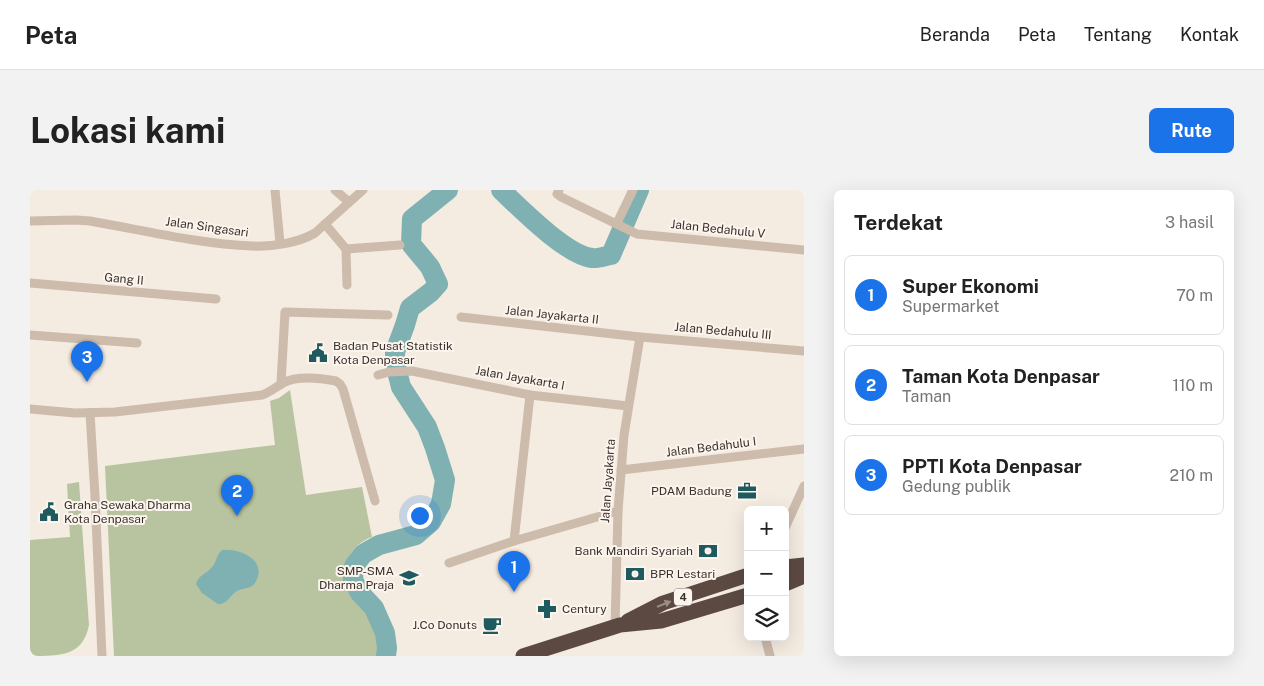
<!DOCTYPE html>
<html lang="id">
<meta charset="utf-8">
<style>
body{margin:0;font-family:"Public Sans",sans-serif;background:#f2f2f2;color:#222}
.controls{position:absolute;right:15px;bottom:15px;display:grid;overflow:hidden;border-radius:8px;box-shadow:0 5px 20px #0002}
.controls button{width:45px;height:45px;display:grid;place-items:center;padding:0;border:0;border-bottom:1px solid #e0e0e0;background:#fff;color:#222;font:25px sans-serif}
.you{position:absolute;left:389px;top:325px;width:18px;height:18px;margin:-12px;border:4px solid #fff;border-radius:50%;background:#1a73e8;box-shadow:0 0 0 8px #1a73e833}
.badge{display:grid;place-items:center;width:32px;height:32px;border-radius:50%;background:#1a73e8;color:#fff;font-size:16px;font-weight:700}
.pin{position:absolute;translate:-50% -41px;filter:drop-shadow(0 1px 2px #0008)}
.pin::after{content:'';position:absolute;top:26px;width:18px;height:15px;background:inherit;clip-path:polygon(0 0,100% 0,50% 100%)}
.list{margin:0;padding:0;list-style:none}
h2{display:flex;justify-content:space-between;align-items:center;height:65px;margin:0;padding:0 20px;font-size:21px}
h2 small{font-size:16px;font-weight:400;color:#767676}
.list li{display:grid;grid-template-columns:32px 1fr auto;gap:15px;align-items:center;box-sizing:border-box;height:80px;margin:0 10px 10px;padding:0 10px;border:1px solid #e0e0e0;border-radius:8px}
.list b{display:block;font-size:19px;white-space:nowrap}
.list p{margin:0;font-size:16px;white-space:nowrap;color:#767676}
.list em{font-size:16px;font-style:normal;color:#767676}
.icon{flex:none;width:28px;height:28px;fill:none;stroke:currentColor;stroke-width:2;stroke-linecap:round;stroke-linejoin:round}
.map{position:relative;flex:none;width:774px;height:466px;overflow:hidden;border-radius:8px}
header{display:flex;align-items:center;gap:30px;box-sizing:border-box;height:70px;padding:0 25px;background:#fff;border-bottom:1px solid #e0e0e0}
header strong{font-size:24px}
nav{display:flex;gap:28px;margin-inline-start:auto;font-size:18px}
.intro{display:flex;align-items:center;justify-content:space-between;box-sizing:border-box;height:120px;padding:0 30px}
h1{margin:0;font-size:35px}
.button{padding:12px 22px;border-radius:8px;background:#1a73e8;color:#fff;font-size:18px;font-weight:700}
main{display:flex;gap:30px;padding:0 30px}
aside{flex:1;background:#fff;border-radius:8px;box-shadow:0 5px 20px #0002}
.map>svg:first-child{display:block}
.green{fill:#b8c4a0}
.water{fill:#7fb0b2}
.lines{fill:none;stroke-linecap:round;stroke-linejoin:round}
.river{stroke:#7fb0b2;stroke-width:20}
.street{stroke:#cdbbac;stroke-width:9}
.highway{stroke:#5c4a42;stroke-width:15}
.oneway{fill:#9c8e87}
.labels{text-anchor:middle;stroke-width:4;stroke-linejoin:round;paint-order:stroke}
.shield{fill:#fbf5ee;stroke:#756b66;stroke-width:1}
.shield-label{font-size:11px;font-weight:bold;fill:#3b302b}
.street-label{font-size:12px;fill:#3b302b;stroke:#fbf5ee}
.poi-label{font-size:12px;fill:#3b302b;stroke:#fbf5ee;text-anchor:start}
</style>
<header>
<strong>Peta</strong>
<nav><a>Beranda</a><a>Peta</a><a>Tentang</a><a>Kontak</a></nav>
</header>
<div class="intro"><h1>Lokasi kami</h1><a class="button">Rute</a></div>
<main>
<div class="map">
<svg width="774" height="466" viewBox="0 0 774 466">
<rect width="100%" height="100%" fill="#f4ebe1"/>
<g class="green">
<path d="M 260,200 L 276,305 L 332,297 L 342,347 C 331,351 324,357 319,367 C 306,396 339,415 347,439 C 350,446 349,459 348,466 L 84,466 L 75,276 L 245,255 L 240,211 L 249,208 Z"/>
<path d="M 49,292 L 59,435 C 53,466 31,466 0,466 L 0,350 L 40,347 L 37,294 Z"/>
</g>
<path class="water" d="M 192,360 C 206,358 233,367 228,386 C 227,389 225,394 222,396 C 218,399 212,398 207,401 C 199,406 198,414 188,414 L 172,403 L 166,394 C 168,385 177,384 182,377 C 187,372 186,365 192,360 Z"/>
<g class="lines">
<g class="river">
<path d="M 471,0 C 490,18 536,65 562,68 C 567,69 575,66 581,65 L 609,0"/>
<path d="M 356,466 L 357,458 L 355,443 L 344,418 L 330,403 L 323,390 L 324,376 L 333,364 L 349,355 L 386,345 L 401,332 L 411,314 L 415,290 L 405,258 L 397,237 L 371,197 L 365,173 L 365,162 L 375,135 L 380,118 L 401,102 L 408,94 L 400,77 L 381,54 L 382,29 L 418,0"/>
</g>
<g class="street">
<path d="M 245,0 L 250,53"/>
<path d="M 305,0 L 319,12"/>
<path d="M 529,0 L 527,4 L 531,7 L 607,44 L 774,60"/>
<path d="M 0,31 L 46,30 L 60,31 C 112,40 169,54 222,56 C 242,57 268,53 285,43 L 333,0"/>
<path d="M 587,33 L 603,0"/>
<path d="M 295,34 L 316,59 L 370,55"/>
<path d="M 316,59 L 317,95"/>
<path d="M 0,93 L 186,109"/>
<path d="M 431,127 L 610,147 L 774,161"/>
<path d="M 0,145 L 107,153"/>
<path d="M 348,185 L 359,182 L 382,181 L 500,205 L 598,216"/>
<path d="M 251,193 L 255,122 L 358,125"/>
<path d="M 0,219 L 45,223 L 85,222 L 232,205 C 240,202 246,197 253,193 C 268,185 290,188 306,191 L 310,194 L 313,199 L 345,311"/>
<path d="M 60,223 L 65,306 L 72,466"/>
<path d="M 591,280 L 774,259"/>
<path d="M 755,338 L 774,296"/>
<path d="M 484,351 L 500,205"/>
<path d="M 419,373 L 484,351 L 588,321"/>
<path d="M 585,437 L 588,321 L 594,245 L 610,147"/>
<path d="M 735,447 L 740,466"/>
</g>
<g class="highway">
<path d="M 755,377 L 774,375"/>
<path d="M 755,394 L 774,386"/>
<path d="M 598,431 L 633,413 L 718,385"/>
<path d="M 493,466 L 590,435 L 631,431 L 718,405"/>
</g>
</g>
<defs><path id="oneway-solid" d="M-6-.8H1V-3.2L6.5 0L1 3.2V.8H-6Z" transform="scale(1.25)"/></defs>
<use class="oneway" href="#oneway-solid" transform="translate(634 414) rotate(-22)"/>
<defs>
<g id="civic-bare" transform="scale(1.5)"><path d="M-.6-6.5H3V-4.5H.6V-3L4-1V1h2V6H-6V1h2V-1L-.6-3ZM-1.2 2.5V6h2.4V2.5Z" fill="#1f5a5e" stroke="#fbf5ee" stroke-width="2.5" paint-order="stroke"/></g>
<g id="office-bare" transform="scale(1.5)"><path d="M-6-3h4V-5.5h4V-3h4V5H-6ZM-1-4.5V-3h2v-1.5ZM-6 0V1H6V0Z" fill="#1f5a5e" stroke="#fbf5ee" stroke-width="2.5" paint-order="stroke"/></g>
<g id="bank-bare" transform="scale(1.5)"><path d="M-6-4H6V4H-6ZM0-2.3a2.3 2.3 0 1 0 0 4.6a2.3 2.3 0 1 0 0-4.6Z" fill="#1f5a5e" stroke="#fbf5ee" stroke-width="2.5" paint-order="stroke"/></g>
<g id="school-bare" transform="scale(1.5)"><path d="M0-5L7-2L0 1L-7-2ZM-4 1L0 2.5L4 1V4Q0 6-4 4Z" fill="#1f5a5e" stroke="#fbf5ee" stroke-width="2.5" paint-order="stroke"/></g>
<g id="pharmacy-bare" transform="scale(1.5)"><path d="M-2-6h4v4h4v4h-4v4h-4v-4h-4v-4h4Z" fill="#1f5a5e" stroke="#fbf5ee" stroke-width="2.5" paint-order="stroke"/></g>
<g id="cafe-bare" transform="scale(1.5)"><path d="M-5.5-4.5H6V0H3Q3 3.5 0 3.5H-2.5Q-5.5 3.5-5.5 0ZM3-3.2v2h1.7v-2ZM-6 4.5H4V6H-6Z" fill="#1f5a5e" stroke="#fbf5ee" stroke-width="2.5" paint-order="stroke"/></g>
</defs>
<g fill-rule="evenodd">
<use href="#civic-bare" x="288" y="163"/>
<use href="#office-bare" x="717" y="301"/>
<use href="#civic-bare" x="19" y="322"/>
<use href="#bank-bare" x="678" y="361"/>
<use href="#bank-bare" x="605" y="384"/>
<use href="#school-bare" x="379" y="388"/>
<use href="#pharmacy-bare" x="517" y="419"/>
<use href="#cafe-bare" x="462" y="435"/>
</g>
<g class="labels">
<rect class="shield" x="644" y="398.5" width="18" height="17" rx="4"/>
<g class="shield-label">
<text x="653" y="411">4</text>
</g>
<g class="street-label">
<text transform="translate(177 37) rotate(8)" y="4">Jalan Singasari</text>
<text transform="translate(688 39) rotate(6)" y="4">Jalan Bedahulu V</text>
<text transform="translate(94 89) rotate(5)" y="4">Gang II</text>
<text transform="translate(522 125) rotate(6)" y="4">Jalan Jayakarta II</text>
<text transform="translate(693 141) rotate(5)" y="4">Jalan Bedahulu III</text>
<text transform="translate(490 188) rotate(10)" y="4">Jalan Jayakarta I</text>
<text transform="translate(681 257) rotate(-7)" y="4">Jalan Bedahulu I</text>
<text transform="translate(578 291) rotate(-86)" y="4">Jalan Jayakarta</text>
</g>
<g class="poi-label">
<text x="303" y="160">Badan Pusat Statistik<tspan x="303" dy="14">Kota Denpasar</tspan></text>
<text x="702" y="305" text-anchor="end">PDAM Badung</text>
<text x="34" y="319">Graha Sewaka Dharma<tspan x="34" dy="14">Kota Denpasar</tspan></text>
<text x="663" y="365" text-anchor="end">Bank Mandiri Syariah</text>
<text x="364" y="385" text-anchor="end">SMP-SMA<tspan x="364" dy="14">Dharma Praja</tspan></text>
<text x="620" y="388">BPR Lestari</text>
<text x="532" y="423">Century</text>
<text x="447" y="439" text-anchor="end">J.Co Donuts</text>
</g>
</g>
</svg>
<div class="controls">
<button>+</button>
<button>−</button>
<button><svg class="icon" aria-label="layers" viewBox="0 0 24 24"><path d="M12 4l9 5-9 5-9-5zM3 14l9 5 9-5"/></svg></button>
</div>
<div class="you"></div>
<div class="pin badge" style="left:484px;top:402px">1</div>
<div class="pin badge" style="left:207px;top:326px">2</div>
<div class="pin badge" style="left:57px;top:192px">3</div>
</div>
<aside>
<h2>Terdekat<small>3 hasil</small></h2>
<ul class="list">
<li><span class="badge">1</span><div><b>Super Ekonomi</b><p>Supermarket</p></div><em>70 m</em></li>
<li><span class="badge">2</span><div><b>Taman Kota Denpasar</b><p>Taman</p></div><em>110 m</em></li>
<li><span class="badge">3</span><div><b>PPTI Kota Denpasar</b><p>Gedung publik</p></div><em>210 m</em></li>
</ul>
</aside>
</main>
